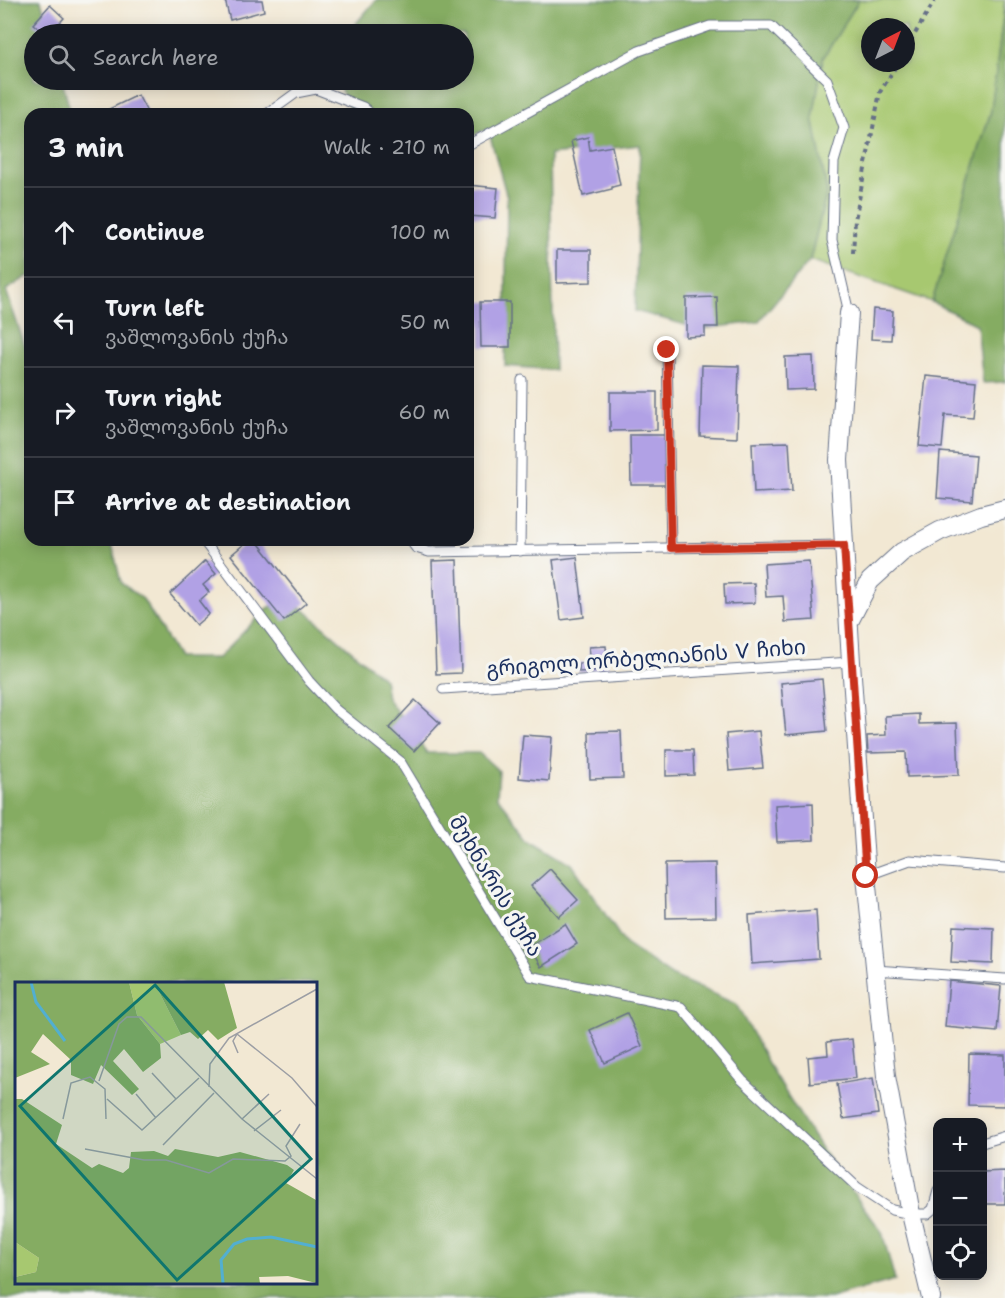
<!DOCTYPE html>
<meta charset="utf-8">
<style>
body{margin:0;font-family:"Shantell Sans","Noto Sans Georgian",sans-serif;background:#20242c;color:#f1f3f6}
.controls{position:absolute;right:18px;bottom:18px;display:grid;overflow:hidden;border-radius:12px;box-shadow:0 3px 15px #0003}
.controls button{width:54px;height:54px;display:grid;place-items:center;padding:0;border:0;border-bottom:2px solid #363941;background:#171b24;color:#f1f3f6;font:30px sans-serif}
.compass{position:absolute;left:861px;top:18px;width:54px;height:54px;border-radius:50%;background:#171b24;box-shadow:0 3px 15px #0003;rotate:42deg}
.stop{position:absolute;width:18px;height:18px;margin:-14px;border:4px solid #c8321e;border-radius:50%;background:#fff}
.stop.end{background:#c8321e;border-color:#fff;box-shadow:0 2px 6px #0008}
.list{margin:0;padding:0;list-style:none}
h2{display:flex;justify-content:space-between;align-items:center;height:78px;margin:0;padding:0 24px;font-size:26px}
h2 small{font-size:20px;font-weight:400;color:#9ea1a6}
.list li{display:grid;grid-template-columns:39px 1fr auto;gap:18px;align-items:center;box-sizing:border-box;height:90px;padding:0 24px;border-top:2px solid #363941}
.list b{display:block;font-size:22px;white-space:nowrap}
.list p{margin:0;font-size:20px;white-space:nowrap;color:#9ea1a6}
.list em{font-size:20px;font-style:normal;color:#9ea1a6}
.icon{flex:none;width:33px;height:33px;fill:none;stroke:currentColor;stroke-width:2;stroke-linecap:round;stroke-linejoin:round}
.map{position:relative;flex:none;width:1005px;height:1298px;overflow:hidden}
.search{position:absolute;background:#171b24;box-shadow:0 3px 15px #0003;left:24px;top:24px;width:450px;height:66px;display:flex;align-items:center;gap:15px;box-sizing:border-box;padding:0 21px;border-radius:33px;color:#9ea1a6;font-size:22px}
.panel{position:absolute;background:#171b24;box-shadow:0 3px 15px #0003;left:24px;top:108px;width:450px;height:438px;border-radius:18px}
.map>svg:first-child{display:block}
.green{fill:#a7c870;stroke:#617c67;stroke-width:1.5;fill-rule:evenodd}
.forest{fill:#85ac62;stroke:#506e60;stroke-width:1.5;fill-rule:evenodd}
.building{fill:#b1a1e5}
.lines{fill:none;stroke-linecap:round;stroke-linejoin:round}
.service-casing{stroke:#667087;stroke-width:11}
.minor-casing{stroke:#667087;stroke-width:20}
.path{stroke:#667087;stroke-width:4;stroke-dasharray:4.5 4.5;stroke-linecap:butt}
.service{stroke:#fff;stroke-width:9}
.minor{stroke:#fff;stroke-width:18}
.route{stroke:#c8321e;stroke-width:8}
.labels{text-anchor:middle;stroke-width:6;stroke-linejoin:round;paint-order:stroke}
.street-label{font-size:21px;fill:#1b2f5e;stroke:#f6f6f2}
.inset-river{fill:none;stroke:#52afd0;stroke-width:3}
.inset-road{fill:none;stroke:#9c9ea4;stroke-width:1.5}
.view{fill:#0f766e;fill-opacity:0.15;stroke:#0f766e;stroke-width:3}
.inset-edge{fill:none;stroke:#1b2f5e;stroke-width:3}
</style>
<div class="map">
<svg width="1005" height="1298" viewBox="0 0 1005 1298">
<rect width="100%" height="100%" fill="#f6f6f2"/>
<filter id="ink" filterUnits="userSpaceOnUse"><feTurbulence type="fractalNoise" baseFrequency=".0167" numOctaves="2"/><feDisplacementMap in="SourceGraphic" scale="12" xChannelSelector="R" yChannelSelector="G"/><feConvolveMatrix kernelMatrix="1 2 1 2 8 2 1 2 1" color-interpolation-filters="sRGB"/></filter>
<filter id="wash" filterUnits="userSpaceOnUse"><feTurbulence type="fractalNoise" baseFrequency=".008" numOctaves="4" result="noise"/><feDisplacementMap in="SourceGraphic" scale="24" xChannelSelector="R" yChannelSelector="G"/><feGaussianBlur stdDeviation="1.35" result="paint"/><feColorMatrix in="noise" values="0 0 0 0 0 0 0 0 0 0 0 0 0 0 0 0 0 1.4 0 .05"/><feComposite in="paint" operator="in"/></filter>
<g filter="url(#wash)">
<rect width="100%" height="100%" fill="#f2e8d3"/>
<path class="green" d="M 859,0 L 1005,0 L 991,111 L 932,302 L 810,260 L 827,191 L 813,118 L 823,58 ZM 870,27 L 906,27 L 906,63 L 870,63 Z"/>
<g class="forest">
<path d="M 0,0 L 41,0 L 50,34 L 34,34 L 34,80 L 62,80 L 71,114 L 30,114 L 30,275 L 6,290 L 30,361 L 30,540 L 111,540 L 121,583 L 143,599 L 178,658 L 218,658 L 266,609 L 289,597 L 384,679 L 387,698 L 427,753 L 479,753 L 499,771 L 497,796 L 531,839 L 572,864 L 625,944 L 673,976 L 736,1004 L 774,1074 L 822,1150 L 882,1232 L 895,1280 L 830,1298 L 0,1298 ZM 16,983 L 315,983 L 315,1282 L 16,1282 Z"/>
<path d="M 376,0 L 859,0 L 823,58 L 813,118 L 827,191 L 810,260 L 758,322 L 700,329 L 635,311 L 640,145 L 550,155 L 554,370 L 505,366 L 507,197 L 488,129 L 468,137 L 468,114 L 353,114 L 336,80 L 464,80 L 464,34 L 347,34 Z"/>
<path d="M 1005,1 L 1005,382 L 983,383 L 977,325 L 932,302 L 991,111 Z"/>
</g>
<g id="blocks">
<g class="building">
<path d="M 225,0 L 262,0 L 264,11 L 230,20 Z"/>
<path d="M 50,5 L 64,18 L 49,34 L 45,34 L 33,24 Z"/>
<path d="M 138,95 L 148,114 L 107,114 L 105,111 Z"/>
<path d="M 588,137 L 590,150 L 612,146 L 620,185 L 612,187 L 612,189 L 583,196 L 571,141 Z"/>
<path d="M 468,185 L 498,188 L 495,218 L 468,216 Z"/>
<path d="M 557,250 L 591,250 L 591,282 L 557,283 Z"/>
<path d="M 717,297 L 718,327 L 705,327 L 705,336 L 686,337 L 686,298 Z"/>
<path d="M 480,302 L 510,302 L 510,347 L 481,347 Z"/>
<path d="M 873,309 L 893,311 L 891,340 L 871,339 Z"/>
<path d="M 813,356 L 814,389 L 786,390 L 785,357 Z"/>
<path d="M 702,365 L 739,366 L 737,438 L 700,436 Z"/>
<path d="M 926,376 L 976,381 L 973,417 L 945,415 L 942,448 L 919,446 Z"/>
<path d="M 610,392 L 657,392 L 657,430 L 610,431 Z"/>
<path d="M 630,435 L 665,435 L 665,485 L 631,485 Z"/>
<path d="M 789,442 L 792,491 L 754,493 L 752,443 Z"/>
<path d="M 940,452 L 976,455 L 972,501 L 937,498 Z"/>
<path d="M 249,540 L 256,540 L 306,603 L 284,621 L 231,555 Z"/>
<path d="M 577,557 L 584,617 L 561,620 L 553,560 Z"/>
<path d="M 457,560 L 461,673 L 436,674 L 432,561 Z"/>
<path d="M 205,561 L 216,574 L 203,585 L 209,592 L 199,601 L 209,614 L 196,625 L 170,594 Z"/>
<path d="M 809,561 L 814,620 L 785,622 L 783,596 L 766,597 L 764,564 Z"/>
<path d="M 754,583 L 755,603 L 725,604 L 724,584 Z"/>
<path d="M 606,646 L 608,670 L 579,672 L 579,663 L 591,662 L 589,647 Z"/>
<path d="M 822,679 L 827,731 L 786,735 L 781,683 Z"/>
<path d="M 415,700 L 440,723 L 414,751 L 389,728 Z"/>
<path d="M 919,714 L 919,724 L 957,723 L 959,775 L 907,777 L 906,752 L 868,753 L 867,736 L 886,735 L 885,716 Z"/>
<path d="M 621,731 L 623,778 L 590,779 L 589,732 Z"/>
<path d="M 759,731 L 763,768 L 729,771 L 726,734 Z"/>
<path d="M 523,735 L 552,737 L 549,781 L 519,778 Z"/>
<path d="M 666,750 L 693,750 L 694,775 L 666,776 Z"/>
<path d="M 813,803 L 814,840 L 777,842 L 775,805 Z"/>
<path d="M 715,863 L 716,917 L 666,918 L 665,864 Z"/>
<path d="M 550,869 L 578,900 L 559,917 L 531,886 Z"/>
<path d="M 816,910 L 819,959 L 752,964 L 749,915 Z"/>
<path d="M 565,924 L 577,944 L 541,967 L 529,947 Z"/>
<path d="M 953,926 L 994,928 L 993,964 L 951,962 Z"/>
<path d="M 949,981 L 1001,986 L 997,1032 L 945,1027 Z"/>
<path d="M 627,1013 L 642,1046 L 605,1063 L 590,1030 Z"/>
<path d="M 852,1039 L 856,1078 L 810,1083 L 808,1057 L 828,1055 L 827,1042 Z"/>
<path d="M 969,1054 L 1005,1055 L 1005,1106 L 968,1105 Z"/>
<path d="M 873,1078 L 878,1114 L 843,1119 L 837,1084 Z"/>
<path d="M 1005,1171 L 1005,1204 L 982,1204 L 982,1172 Z"/>
</g>
</g>
</g>
<g filter="url(#ink)">
<use href="#blocks" fill-opacity="0" stroke="#667087" stroke-width="1.5"/>
<g class="lines">
<g class="service-casing">
<g id="service">
<path d="M 267,114 L 296,93 L 316,89 L 363,107 L 371,114"/>
<path d="M 468,145 L 639,51 L 710,26 L 771,26 L 827,80 L 844,128 L 834,162 L 832,240 L 849,313"/>
<path d="M 667,350 L 671,548"/>
<path d="M 203,540 L 309,681 L 335,709 L 400,761 L 530,976 L 681,1007 L 742,1080 L 857,1187 L 892,1210 L 911,1214 L 927,1214 L 933,1209 L 938,1191"/>
<path d="M 410,540 L 416,548 L 429,552 L 844,545"/>
<path d="M 520,551 L 522,380"/>
<path d="M 443,689 L 851,662"/>
<path d="M 866,876 L 910,860 L 1005,868"/>
<path d="M 875,970 L 1005,979"/>
<path d="M 982,1143 L 1005,1136"/>
</g>
</g>
<g class="minor-casing">
<g id="minor">
<path d="M 849,313 L 839,460 L 851,662 L 866,876 L 886,1076 L 911,1214 L 931,1298"/>
<path d="M 850,620 L 870,581 L 902,552 L 940,531 L 981,515 L 1005,509"/>
</g>
</g>
<g class="path">
<path d="M 906,49 L 935,0"/>
<path d="M 853,253 L 855,220 L 880,92 L 898,63"/>
</g>
<use href="#service" class="service"/>
<use href="#minor" class="minor"/>
</g>
</g>
<g class="lines" filter="url(#ink)">
<path class="route" d="M 667,350 L 671,548 L 844,545 L 866,876"/>
</g>
<g class="labels">
<g class="street-label">
<text transform="translate(646 658) rotate(-4)" y="7">გრიგოლ ორბელიანის V ჩიხი</text>
<text transform="translate(496 886) rotate(59)" y="7">მუხნარის ქუჩა</text>
</g>
</g>
<g transform="translate(15 982)">
<rect width="302" height="302" fill="#f2e8d3"/>
<path d="M 114,0 L 139,0 L 166,53 L 145,62 L 122,33 ZM 0,260 L 24,276 L 21,290 L 0,295 Z" fill="#a7c870"/>
<path d="M 0,0 L 114,0 L 122,33 L 145,62 L 146,76 L 128,90 L 109,67 L 98,79 L 124,107 L 117,113 L 86,83 L 78,102 L 56,93 L 56,78 L 28,52 L 16,70 L 35,82 L 0,96 ZM 139,0 L 209,0 L 222,46 L 203,58 L 193,48 L 183,57 L 175,50 L 166,53 ZM 0,117 L 7,117 L 47,143 L 41,162 L 77,186 L 84,182 L 108,191 L 114,186 L 116,170 L 139,169 L 153,174 L 160,167 L 203,175 L 225,170 L 272,183 L 279,188 L 271,201 L 301,218 L 301,301 L 273,294 L 244,295 L 245,301 L 0,301 L 0,295 L 21,290 L 24,276 L 0,260 Z" fill="#85ac62"/>
<path class="inset-river" d="M 16,0 L 21,20 L 50,59M 208,301 L 206,278 L 219,262 L 232,257 L 256,255 L 302,265"/>
<path class="inset-road" d="M 222,52 L 277,96 L 302,125M 222,52 L 218,59 L 223,71M 137,91 L 161,117M 84,99 L 104,42 L 112,35 L 126,35 L 227,137 L 302,197M 194,105 L 195,82 L 214,56 L 302,7M 121,112 L 141,136M 92,117 L 127,148 L 184,96M 48,137 L 56,101 L 75,95 L 90,107 L 91,137M 227,137 L 254,112M 239,149 L 266,128M 148,163 L 199,111M 70,167 L 129,178 L 151,178 L 194,191 L 218,177 L 270,179 L 276,174 L 271,164 L 285,142"/>
<path class="view" d="M 140,3 L 296,177 L 162,298 L 5,124 Z"/>
<rect width="302" height="302" class="inset-edge"/>
</g>
</svg>
<div class="controls">
<button>+</button>
<button>−</button>
<button><svg class="icon" aria-label="locate" viewBox="0 0 24 24"><circle cx="12" cy="12" r="6"/><path d="M12 2v4M12 18v4M2 12h4M18 12h4"/></svg></button>
</div>
<svg class="compass" viewBox="-18 -18 36 36"><path d="M0-13l5 13h-10z" fill="#e53935"/><path d="M0 13l5-13h-10z" fill="#9ea1a6"/></svg>
<div class="stop" style="left:866px;top:876px"></div>
<div class="stop end" style="left:667px;top:350px"></div>
<div class="search"><svg class="icon" aria-label="search" viewBox="0 0 24 24"><circle cx="10" cy="10" r="6"/><path d="M15 15l6 6"/></svg>Search here</div>
<section class="panel">
<h2>3 min<small>Walk · 210 m</small></h2>
<ul class="list">
<li><svg class="icon" aria-label="ahead" viewBox="0 0 24 24"><path d="M12 20V5M6 11l6-6 6 6"/></svg><div><b>Continue</b></div><em>100 m</em></li>
<li><svg class="icon" aria-label="left" viewBox="0 0 24 24"><path d="M17 20v-9H6M10 6l-5 5 5 5"/></svg><div><b>Turn left</b><p>ვაშლოვანის ქუჩა</p></div><em>50 m</em></li>
<li><svg class="icon" aria-label="right" viewBox="0 0 24 24"><path d="M7 20v-9h11M14 6l5 5-5 5"/></svg><div><b>Turn right</b><p>ვაშლოვანის ქუჩა</p></div><em>60 m</em></li>
<li><svg class="icon" aria-label="arrive" viewBox="0 0 24 24"><path d="M6 21V4h12l-3 4 3 4H6"/></svg><div><b>Arrive at destination</b></div></li>
</ul>
</section>
</div>
